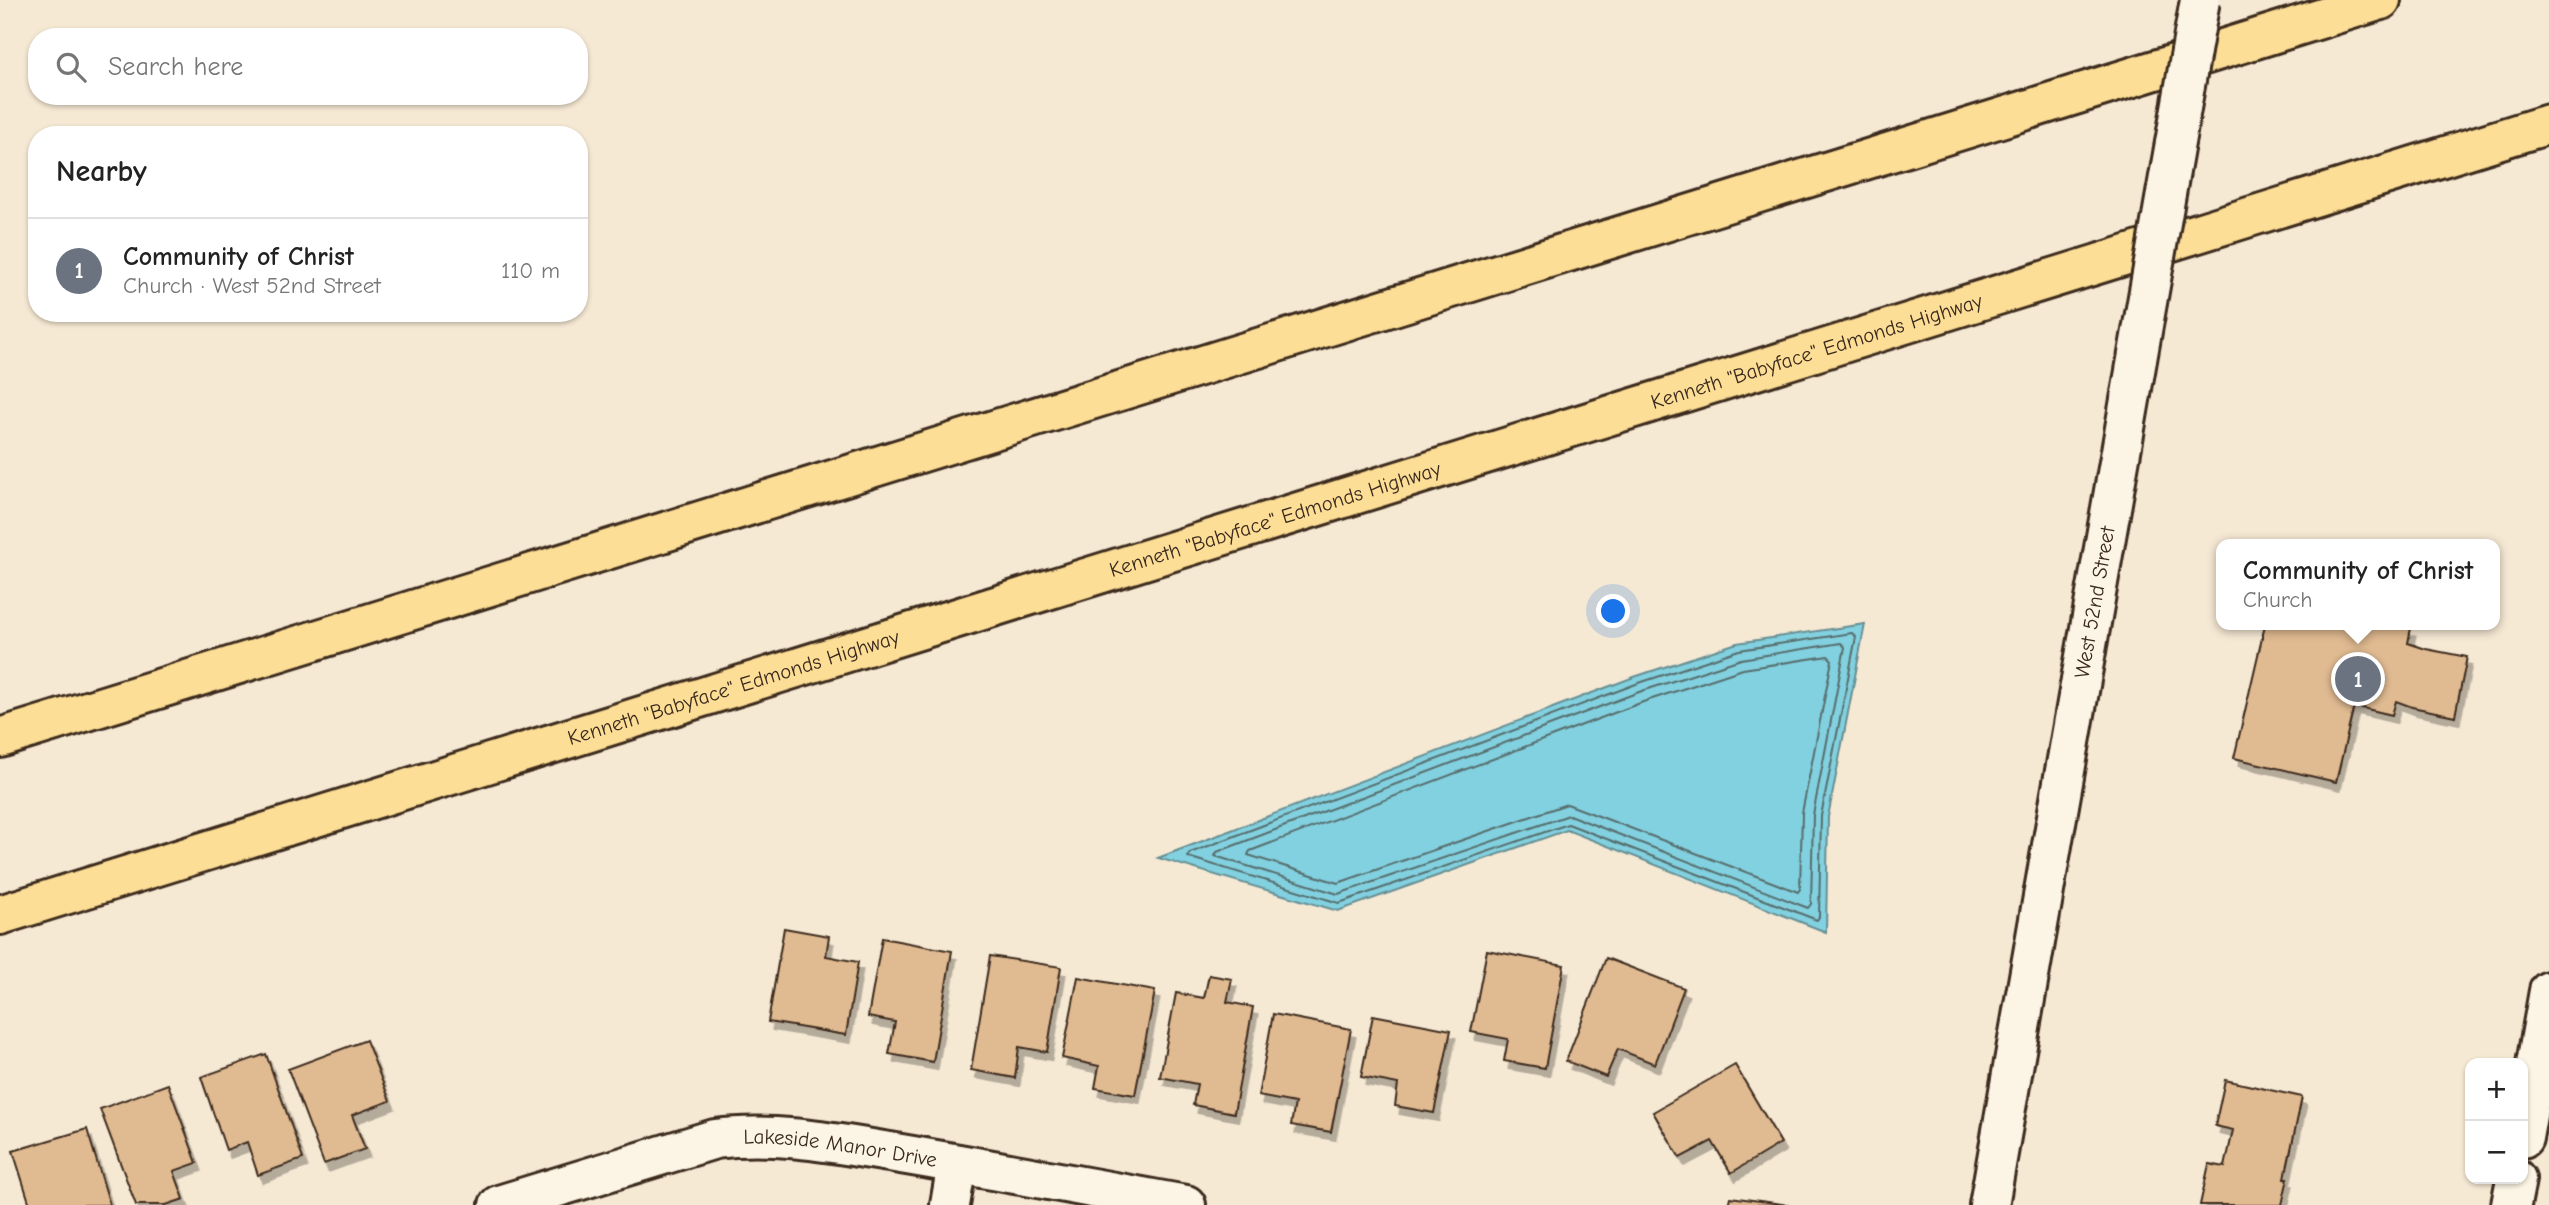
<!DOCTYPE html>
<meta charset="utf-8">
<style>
body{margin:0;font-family:"Comic Neue",sans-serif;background:#f6f6f6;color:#222}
.controls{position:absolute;right:21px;bottom:21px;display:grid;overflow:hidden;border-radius:14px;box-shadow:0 2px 5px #0004}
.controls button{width:63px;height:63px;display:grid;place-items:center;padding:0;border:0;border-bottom:2px solid #e0e0e0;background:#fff;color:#222;font:35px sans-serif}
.you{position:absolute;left:1614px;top:612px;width:24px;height:24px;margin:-18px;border:5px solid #fff;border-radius:50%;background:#1a73e8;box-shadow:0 0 0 10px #1a73e833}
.badge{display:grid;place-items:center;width:46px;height:46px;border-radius:50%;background:#111827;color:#fff;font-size:23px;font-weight:700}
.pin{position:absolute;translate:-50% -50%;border:4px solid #fff;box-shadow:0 2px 7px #0006}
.popup{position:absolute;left:2216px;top:539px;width:284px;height:91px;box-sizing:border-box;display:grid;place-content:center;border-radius:14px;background:#fff;filter:drop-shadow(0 2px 5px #0005);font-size:23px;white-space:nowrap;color:#767676}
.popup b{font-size:26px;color:#222}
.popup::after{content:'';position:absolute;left:50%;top:100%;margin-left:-14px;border:14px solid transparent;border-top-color:#fff}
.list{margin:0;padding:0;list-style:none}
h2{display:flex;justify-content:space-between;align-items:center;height:91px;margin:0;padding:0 28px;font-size:30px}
h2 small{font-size:23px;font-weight:400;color:#767676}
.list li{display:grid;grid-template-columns:46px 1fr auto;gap:21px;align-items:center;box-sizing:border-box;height:105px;padding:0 28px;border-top:2px solid #e0e0e0}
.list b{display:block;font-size:26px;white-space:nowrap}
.list p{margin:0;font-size:23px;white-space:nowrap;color:#767676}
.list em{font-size:23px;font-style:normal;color:#767676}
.icon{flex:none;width:38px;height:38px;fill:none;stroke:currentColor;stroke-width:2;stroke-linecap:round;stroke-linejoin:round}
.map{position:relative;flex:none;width:2549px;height:1205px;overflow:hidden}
.search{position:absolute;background:#fff;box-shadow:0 2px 5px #0004;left:28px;top:28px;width:560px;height:77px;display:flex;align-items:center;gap:18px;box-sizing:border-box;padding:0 24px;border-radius:28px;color:#767676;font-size:26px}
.panel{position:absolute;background:#fff;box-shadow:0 2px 5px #0004;left:28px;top:126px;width:560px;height:196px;border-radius:28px}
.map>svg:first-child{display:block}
.water{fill:#82d1e0;stroke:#668e92;stroke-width:2}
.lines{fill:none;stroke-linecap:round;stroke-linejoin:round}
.shore{stroke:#576d6c;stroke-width:2}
.building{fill:#e0ba91;stroke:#3b2a1e;stroke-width:2;filter:url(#shadow)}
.street-casing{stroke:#3b2a1e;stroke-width:44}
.secondary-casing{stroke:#3b2a1e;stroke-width:44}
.highway-casing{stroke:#3b2a1e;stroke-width:44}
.street{stroke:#fcf5e5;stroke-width:38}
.secondary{stroke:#fcf5e5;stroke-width:38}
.highway{stroke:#fdde96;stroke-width:38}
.secondary-bridge-casing{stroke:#3b2a1e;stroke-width:44;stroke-linecap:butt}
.secondary-bridge{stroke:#fcf5e5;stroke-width:38}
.labels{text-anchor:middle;stroke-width:7;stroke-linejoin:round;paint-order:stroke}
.street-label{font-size:21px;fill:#3b2a1e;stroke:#fcf5e5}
</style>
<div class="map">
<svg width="2549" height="1205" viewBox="0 0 2549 1205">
<defs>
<filter id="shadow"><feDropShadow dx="4.5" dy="8" stdDeviation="0" flood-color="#0004"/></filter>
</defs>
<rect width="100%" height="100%" fill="#f6e9d4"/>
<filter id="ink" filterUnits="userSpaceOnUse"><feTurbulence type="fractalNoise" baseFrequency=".0143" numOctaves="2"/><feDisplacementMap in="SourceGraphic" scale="14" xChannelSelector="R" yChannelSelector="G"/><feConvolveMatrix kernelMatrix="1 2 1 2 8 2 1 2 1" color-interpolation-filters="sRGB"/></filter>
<g filter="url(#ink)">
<path class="water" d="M 1865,624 L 1828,817 L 1826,932 L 1567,830 L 1338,911 L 1158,858 L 1634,677 L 1737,643 Z"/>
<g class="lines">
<g class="shore">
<path d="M 1852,633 L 1856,637 L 1821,816 L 1819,917 L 1817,920 L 1568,824 L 1339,903 L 1188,857 L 1190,853 L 1636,684 L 1739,650 Z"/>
<path d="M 1841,643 L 1845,647 L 1813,815 L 1811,904 L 1808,908 L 1569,815 L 1338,894 L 1215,856 L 1217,852 L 1639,692 L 1741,659 Z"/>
<path d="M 1828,656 L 1832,660 L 1802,813 L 1800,889 L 1798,892 L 1567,804 L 1338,883 L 1248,855 L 1250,851 L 1643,702 L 1743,669 Z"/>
</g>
</g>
<g class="building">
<path d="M 2265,625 L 2396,625 L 2411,628 L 2408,643 L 2426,649 L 2467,657 L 2455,716 L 2412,707 L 2396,701 L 2392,715 L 2354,706 L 2336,782 L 2234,758 Z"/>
<path d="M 784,928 L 829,936 L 826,956 L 858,962 L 846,1035 L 768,1022 Z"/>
<path d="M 882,938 L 952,951 L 933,1062 L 889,1054 L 895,1022 L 868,1017 Z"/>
<path d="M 1487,950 L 1564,965 L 1545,1068 L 1504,1061 L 1508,1039 L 1471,1032 Z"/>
<path d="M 990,956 L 1061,967 L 1047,1052 L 1019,1047 L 1015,1078 L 971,1070 Z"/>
<path d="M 1606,958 L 1684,988 L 1655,1064 L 1618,1049 L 1606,1077 L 1566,1061 Z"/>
<path d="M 1209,975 L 1232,979 L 1227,1002 L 1253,1007 L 1234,1113 L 1193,1105 L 1197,1084 L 1160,1077 L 1176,993 L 1204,998 Z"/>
<path d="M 1078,977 L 1155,991 L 1135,1095 L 1095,1088 L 1099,1066 L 1062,1058 Z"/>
<path d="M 1273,1014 L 1351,1029 L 1331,1132 L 1291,1125 L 1295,1103 L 1258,1096 Z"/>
<path d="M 1373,1015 L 1451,1030 L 1434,1113 L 1395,1106 L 1398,1084 L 1361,1077 Z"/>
<path d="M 366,1040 L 390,1101 L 352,1115 L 365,1149 L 324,1164 L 288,1069 Z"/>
<path d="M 266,1054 L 303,1159 L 258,1175 L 247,1142 L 226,1150 L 201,1077 Z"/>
<path d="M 1735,1065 L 1781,1143 L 1731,1173 L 1712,1141 L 1680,1158 L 1653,1112 Z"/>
<path d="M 2225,1080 L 2302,1097 L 2285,1178 L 2288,1178 L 2282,1205 L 2200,1205 L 2209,1164 L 2225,1167 L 2233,1130 L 2215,1126 Z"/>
<path d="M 168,1084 L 197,1163 L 174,1171 L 184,1199 L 166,1205 L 136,1205 L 100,1109 Z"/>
<path d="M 87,1129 L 110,1205 L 30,1205 L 13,1151 Z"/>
<path d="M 1730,1197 L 1789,1205 L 1728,1205 Z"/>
</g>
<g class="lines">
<g class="street-casing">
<g id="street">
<path d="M 2523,1138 L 2549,991"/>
<path id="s1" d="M 499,1205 L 715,1139 C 778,1131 839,1144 901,1154 C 996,1170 1091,1188 1186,1205"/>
<path d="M 950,1205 L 957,1164"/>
<path d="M 2511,1205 L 2516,1179"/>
</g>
</g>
<g class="secondary-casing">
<g id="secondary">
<path id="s2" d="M 1989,1205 L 2131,394"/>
</g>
</g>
<g class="highway-casing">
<g id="highway">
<path d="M 0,738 L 2381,0"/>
<path id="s3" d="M 0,915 L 2549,124"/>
</g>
</g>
<use href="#street" class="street"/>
<use href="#secondary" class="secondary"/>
<use href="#highway" class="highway"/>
<g class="secondary-bridge-casing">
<path id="secondary-bridge" d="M 2131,394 L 2200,0"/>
</g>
<use href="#secondary-bridge" class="secondary-bridge"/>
</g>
</g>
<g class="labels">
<g class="street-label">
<text dy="7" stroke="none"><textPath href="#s3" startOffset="1902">Kenneth "Babyface" Edmonds Highway</textPath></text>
<text dy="7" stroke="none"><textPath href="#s3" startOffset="1335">Kenneth "Babyface" Edmonds Highway</textPath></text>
<text dy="7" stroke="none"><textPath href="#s2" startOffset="612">West 52nd Street</textPath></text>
<text dy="7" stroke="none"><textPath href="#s3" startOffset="768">Kenneth "Babyface" Edmonds Highway</textPath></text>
<text dy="7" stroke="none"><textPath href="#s1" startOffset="352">Lakeside Manor Drive</textPath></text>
</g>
</g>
</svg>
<div class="controls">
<button>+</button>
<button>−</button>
</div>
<div class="you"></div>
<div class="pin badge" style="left:2358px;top:679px;background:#6b7280">1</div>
<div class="popup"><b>Community of Christ</b>Church</div>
<div class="search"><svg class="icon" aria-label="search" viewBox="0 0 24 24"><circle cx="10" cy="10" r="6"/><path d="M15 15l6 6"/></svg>Search here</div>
<section class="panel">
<h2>Nearby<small></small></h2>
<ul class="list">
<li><span class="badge" style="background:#6b7280">1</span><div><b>Community of Christ</b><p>Church · West 52nd Street</p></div><em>110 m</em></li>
</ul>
</section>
</div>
